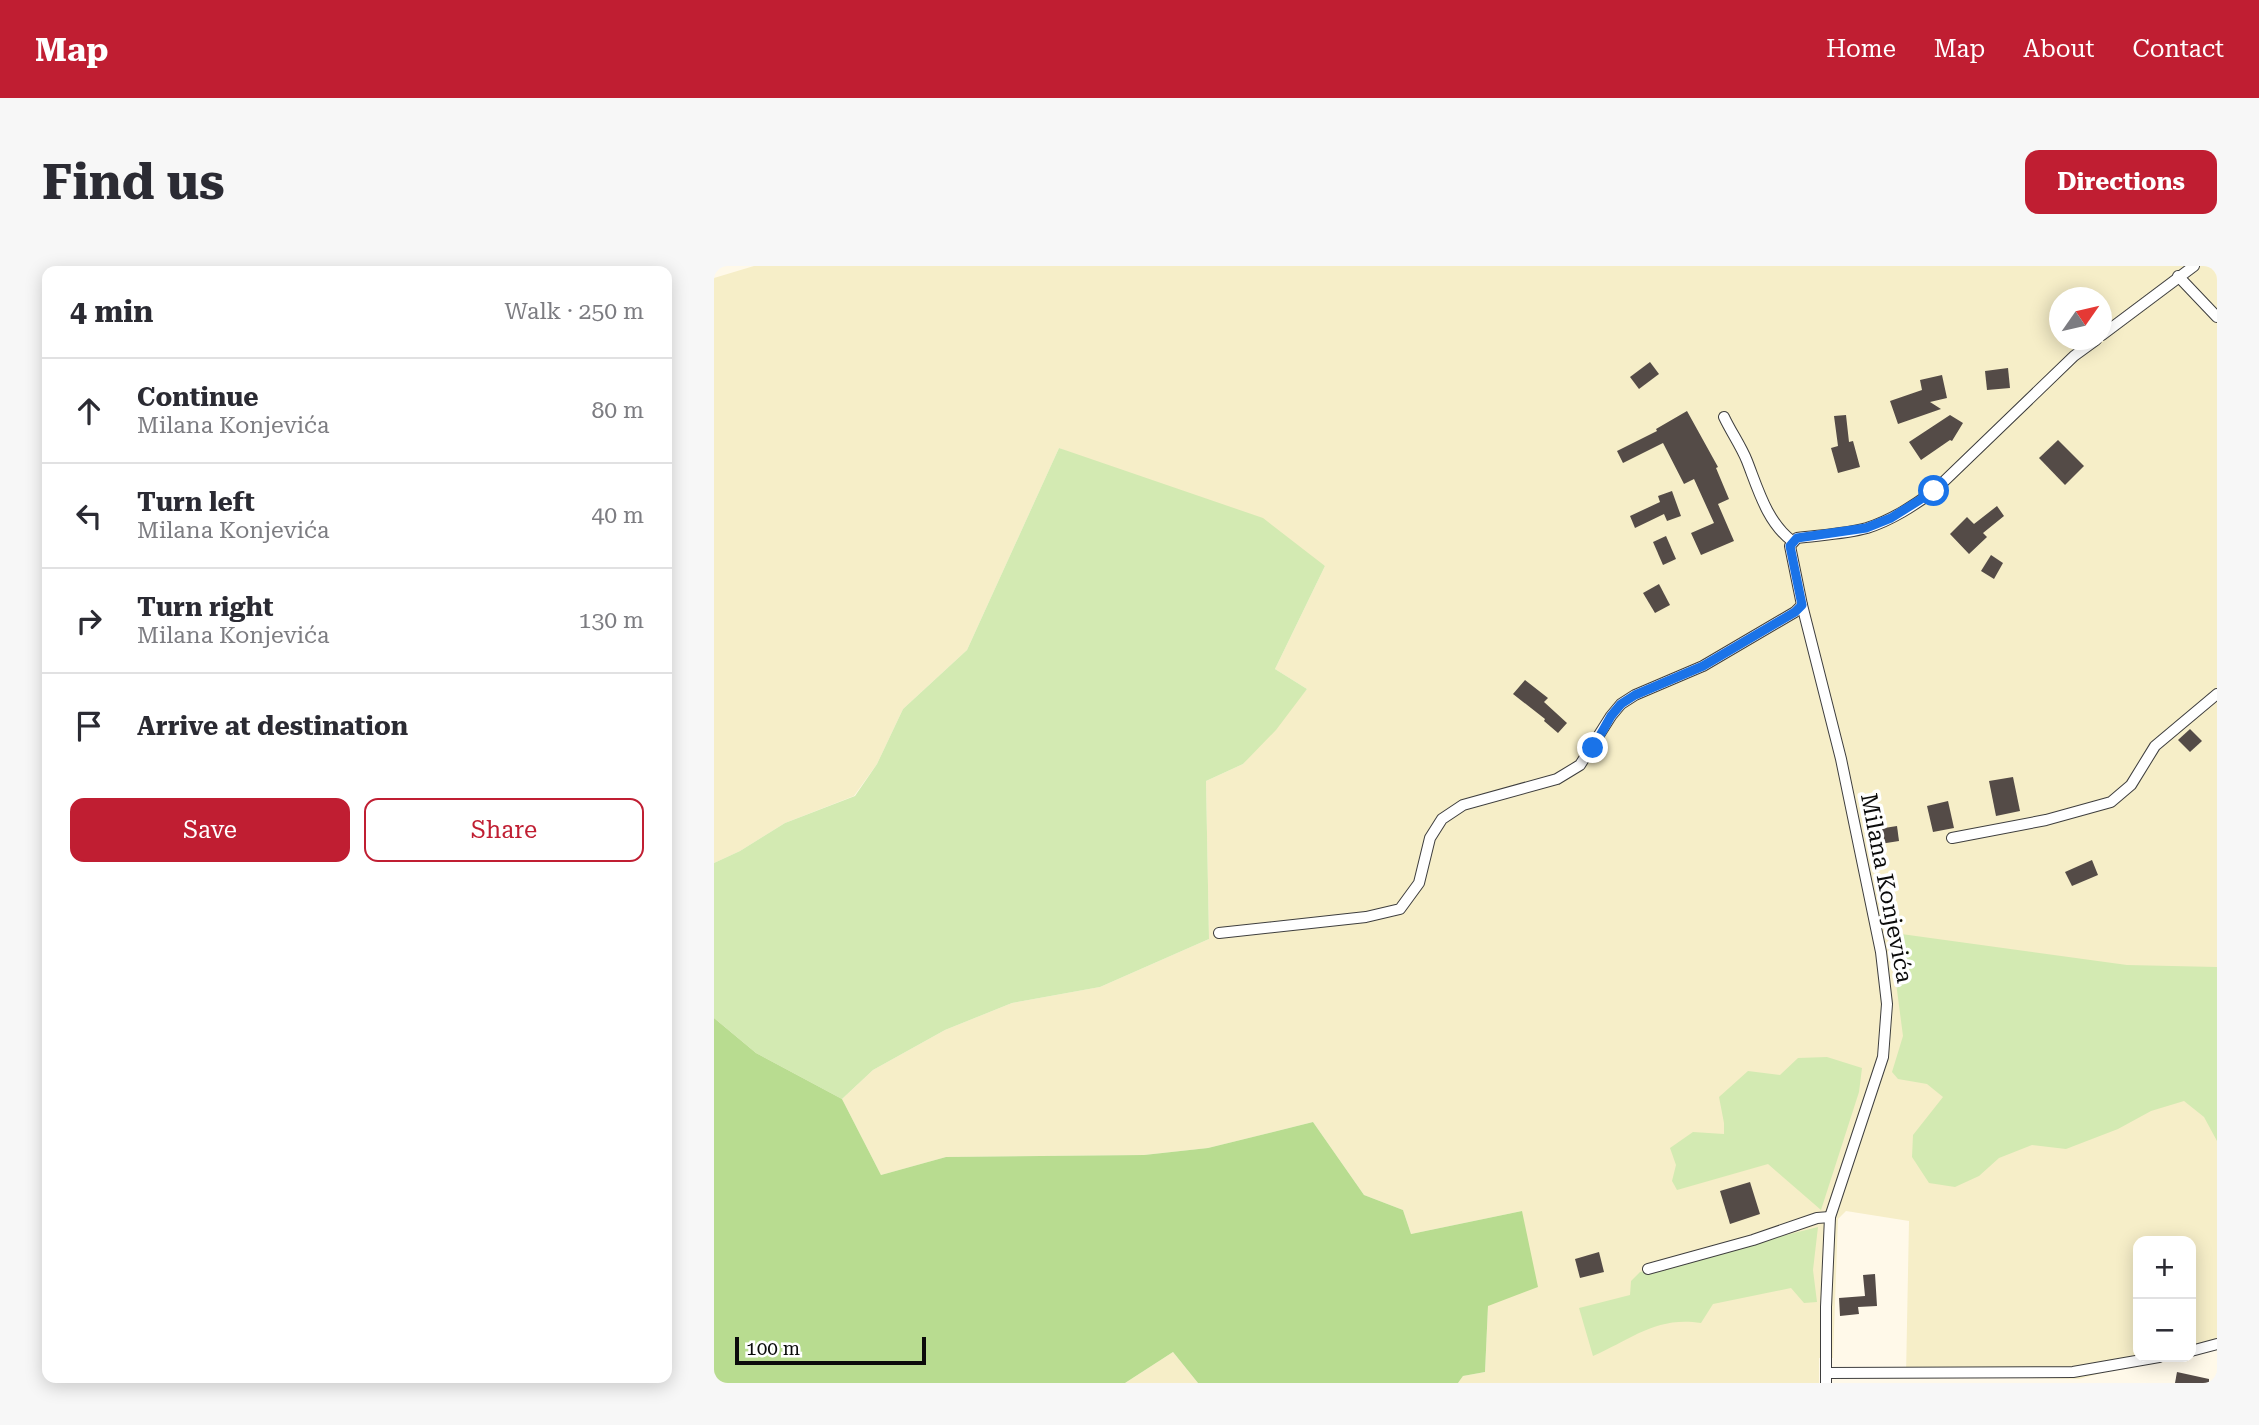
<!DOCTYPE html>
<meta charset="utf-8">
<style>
body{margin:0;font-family:"Roboto Serif",serif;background:#f7f7f7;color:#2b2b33}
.controls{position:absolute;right:21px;bottom:21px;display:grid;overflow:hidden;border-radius:14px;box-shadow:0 4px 18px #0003}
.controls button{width:63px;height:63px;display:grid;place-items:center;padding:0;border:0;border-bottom:2px solid #e1e1e2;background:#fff;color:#2b2b33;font:35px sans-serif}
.compass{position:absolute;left:1335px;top:21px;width:63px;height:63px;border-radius:50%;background:#fff;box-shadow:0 4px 18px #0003;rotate:56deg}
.scale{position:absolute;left:21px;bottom:18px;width:191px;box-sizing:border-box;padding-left:7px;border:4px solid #0b0b0b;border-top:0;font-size:19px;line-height:24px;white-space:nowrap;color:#0b0b0b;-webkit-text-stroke:5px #fff;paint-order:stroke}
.stop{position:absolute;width:21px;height:21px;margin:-16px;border:5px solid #1a73e8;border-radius:50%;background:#fff}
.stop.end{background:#1a73e8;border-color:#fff;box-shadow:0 2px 7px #0008}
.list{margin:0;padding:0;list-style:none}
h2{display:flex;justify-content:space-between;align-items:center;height:91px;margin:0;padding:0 28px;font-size:30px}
h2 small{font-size:23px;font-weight:400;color:#7c7c81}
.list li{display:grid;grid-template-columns:46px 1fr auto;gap:21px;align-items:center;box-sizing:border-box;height:105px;padding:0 28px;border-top:2px solid #e1e1e2}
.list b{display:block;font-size:26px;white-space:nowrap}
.list p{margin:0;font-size:23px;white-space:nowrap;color:#7c7c81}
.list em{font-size:23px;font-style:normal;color:#7c7c81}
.actions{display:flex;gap:14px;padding:21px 28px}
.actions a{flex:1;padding:16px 0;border:2px solid #c01e32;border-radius:14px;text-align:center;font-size:24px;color:#c01e32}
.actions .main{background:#c01e32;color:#fff}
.icon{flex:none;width:38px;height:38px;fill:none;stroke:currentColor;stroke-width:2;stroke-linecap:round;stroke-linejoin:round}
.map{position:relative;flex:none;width:1503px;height:1117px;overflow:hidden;border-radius:14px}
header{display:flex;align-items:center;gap:42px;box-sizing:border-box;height:98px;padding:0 35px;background:#c01e32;color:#fff}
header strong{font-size:33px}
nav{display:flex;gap:38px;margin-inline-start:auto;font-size:24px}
.intro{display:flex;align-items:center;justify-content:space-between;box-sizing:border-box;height:168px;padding:0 42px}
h1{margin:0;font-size:49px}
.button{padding:18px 32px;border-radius:14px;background:#c01e32;color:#fff;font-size:24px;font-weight:700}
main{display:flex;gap:42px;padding:0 42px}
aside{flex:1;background:#fff;border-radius:14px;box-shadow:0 4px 18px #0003}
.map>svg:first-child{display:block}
.farmland{fill:#f6eec8;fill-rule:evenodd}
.green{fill:#d3eab2}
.forest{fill:#b8dc90}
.building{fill:#544b47}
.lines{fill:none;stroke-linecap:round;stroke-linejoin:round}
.street-casing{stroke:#3e3e3e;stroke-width:12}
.street{stroke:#fff;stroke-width:10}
.route{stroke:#1a73e8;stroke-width:9}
.labels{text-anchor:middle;stroke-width:7;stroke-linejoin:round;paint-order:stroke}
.street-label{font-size:23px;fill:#0b0b0b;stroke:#fff}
</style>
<header>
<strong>Map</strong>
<nav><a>Home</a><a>Map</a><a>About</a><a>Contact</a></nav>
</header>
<div class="intro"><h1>Find us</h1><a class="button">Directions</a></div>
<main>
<aside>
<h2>4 min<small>Walk · 250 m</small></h2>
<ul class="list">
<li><svg class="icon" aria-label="ahead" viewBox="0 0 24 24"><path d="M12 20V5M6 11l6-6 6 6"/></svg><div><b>Continue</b><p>Milana Konjevića</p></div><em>80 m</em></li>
<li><svg class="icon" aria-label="left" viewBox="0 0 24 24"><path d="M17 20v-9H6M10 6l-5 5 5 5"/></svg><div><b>Turn left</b><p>Milana Konjevića</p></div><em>40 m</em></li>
<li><svg class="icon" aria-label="right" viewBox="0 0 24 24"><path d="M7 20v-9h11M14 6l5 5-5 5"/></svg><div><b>Turn right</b><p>Milana Konjevića</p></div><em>130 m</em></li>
<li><svg class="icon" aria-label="arrive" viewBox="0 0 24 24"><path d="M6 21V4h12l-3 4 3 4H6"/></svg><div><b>Arrive at destination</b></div></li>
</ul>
<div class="actions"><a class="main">Save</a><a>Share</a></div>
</aside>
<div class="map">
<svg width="1503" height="1117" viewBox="0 0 1503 1117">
<rect width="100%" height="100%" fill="#fff9e9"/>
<g class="farmland">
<path d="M 40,0 L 1503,0 L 1503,1076 L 1477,1083 L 1477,975 L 1424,975 L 1424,1091 L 1448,1091 L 1365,1113 L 1192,1110 L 1195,955 L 1132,945 L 1124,953 L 1119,1092 L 1105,1092 L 1105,1117 L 744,1117 L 749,1110 L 771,1106 L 774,1040 L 808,945 L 697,968 L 689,944 L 650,929 L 599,856 L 494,882 L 430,889 L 232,891 L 167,909 L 128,833 L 159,804 L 231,764 L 298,737 L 386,721 L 495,673 L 492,515 L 529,498 L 593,423 L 561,403 L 611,300 L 345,182 L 253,384 L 189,443 L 163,498 L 140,530 L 71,557 L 26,585 L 0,597 L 0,12 ZM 1346,32 L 1388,32 L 1388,74 L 1346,74 Z"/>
<path d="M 459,1086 L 484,1117 L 411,1117 Z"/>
</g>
<g class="green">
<path d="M 345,182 L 549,252 L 611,300 L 561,403 L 593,423 L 562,464 L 529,498 L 492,515 L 495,673 L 386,721 L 298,737 L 231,764 L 159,804 L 128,833 L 42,787 L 0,752 L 0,597 L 26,585 L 71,557 L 141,530 L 163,498 L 189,443 L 253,384 Z"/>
<path d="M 1180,667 L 1413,699 L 1503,701 L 1503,875 L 1490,851 L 1470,835 L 1437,845 L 1404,863 L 1352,883 L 1318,879 L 1285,892 L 1265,910 L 1241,921 L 1215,917 L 1198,891 L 1199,869 L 1229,831 L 1213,818 L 1184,813 L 1178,806 L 1189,770 L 1181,709 Z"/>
<path d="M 1113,791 L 1148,802 L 1145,826 L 1107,944 L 1054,898 L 963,924 L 958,915 L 962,899 L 956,882 L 979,866 L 1010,868 L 1010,857 L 1005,831 L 1034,805 L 1066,809 L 1084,792 Z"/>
<path d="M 1104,961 L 1099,1004 L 1103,1036 L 1090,1037 L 1077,1022 L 999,1038 L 987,1057 C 942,1050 918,1073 879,1090 L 865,1042 L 916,1029 L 917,1015 L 926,1006 Z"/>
</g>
<path class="forest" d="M 0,752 L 42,787 L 128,833 L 167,909 L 232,891 L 430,889 L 494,882 L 599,856 L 650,929 L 689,944 L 697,968 L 808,945 L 824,1021 L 774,1040 L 771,1106 L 749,1110 L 744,1117 L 484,1117 L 459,1086 L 411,1117 L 0,1117 Z"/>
<g class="building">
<path d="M 936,96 L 945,108 L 925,123 L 916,111 Z"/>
<path d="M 1294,102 L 1296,122 L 1273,124 L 1271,105 Z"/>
<path d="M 1228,109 L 1233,132 L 1216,136 L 1227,143 L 1184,158 L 1176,135 L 1208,124 L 1206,114 Z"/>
<path d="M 973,145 L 1004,201 L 1002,202 L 1015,233 L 1004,238 L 1020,275 L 987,289 L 977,267 L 1000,257 L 980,213 L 970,218 L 949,177 L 909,197 L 903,185 L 943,165 L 942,163 Z"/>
<path d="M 1132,149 L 1135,176 L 1139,175 L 1146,201 L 1124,207 L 1117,182 L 1124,180 L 1120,150 Z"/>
<path d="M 1236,149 L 1249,157 L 1238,175 L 1236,174 L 1207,194 L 1195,176 Z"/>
<path d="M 1344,174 L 1370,200 L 1351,219 L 1325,192 Z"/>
<path d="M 958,225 L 967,250 L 953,255 L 950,248 L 921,262 L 916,250 L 946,236 L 944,230 Z"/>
<path d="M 1283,240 L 1290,250 L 1269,267 L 1273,271 L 1255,288 L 1236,268 L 1253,251 L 1260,258 Z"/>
<path d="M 952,270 L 962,293 L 949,299 L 939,276 Z"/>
<path d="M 1277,289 L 1289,297 L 1280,313 L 1267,305 Z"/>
<path d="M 945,318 L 956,339 L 941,347 L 929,327 Z"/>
<path d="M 811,414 L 834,432 L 830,436 L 853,457 L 844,467 L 830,455 L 831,453 L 799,428 Z"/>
<path d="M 1476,463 L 1488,475 L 1476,486 L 1464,474 Z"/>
<path d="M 1299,511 L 1306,545 L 1282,550 L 1275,515 Z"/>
<path d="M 1234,535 L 1240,562 L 1219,566 L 1213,540 Z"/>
<path d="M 1183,560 L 1185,575 L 1166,578 L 1164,563 Z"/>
<path d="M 1378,594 L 1384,609 L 1358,620 L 1351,606 Z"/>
<path d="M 1036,916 L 1046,948 L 1016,958 L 1006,925 Z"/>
<path d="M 885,986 L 890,1006 L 866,1012 L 861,993 Z"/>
<path d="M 1161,1008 L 1163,1040 L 1144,1041 L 1145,1048 L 1126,1050 L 1125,1032 L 1151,1030 L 1149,1009 Z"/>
<path d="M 1463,1106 L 1495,1113 L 1495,1117 L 1461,1117 Z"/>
</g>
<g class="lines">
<g class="street-casing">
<g id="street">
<path d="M 1464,10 L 1503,51"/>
<path d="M 1388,69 L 1480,0"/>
<path d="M 1010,151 C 1017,166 1027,180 1033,195 C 1044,223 1053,256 1078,275"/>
<path d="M 1088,339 L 1127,493 L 1167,686 L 1173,738 L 1169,791 L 1116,951 L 1112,1041 L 1112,1117"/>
<path d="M 1238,572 L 1332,554 L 1397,536 L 1417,519 L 1441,480 L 1503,428"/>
<path d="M 505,667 L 652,651 L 686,643 L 705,617 L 716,572 L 728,553 L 749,539 L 843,513 L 866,499 L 897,450 L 907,438 L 921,429 L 989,400 L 1081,346 L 1088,339 L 1076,280 L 1083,272 C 1106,269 1131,268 1153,262 C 1178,254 1199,240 1220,225 L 1360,90 L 1382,74"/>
<path d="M 934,1003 L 1039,974 L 1103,952 L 1116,951"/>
<path d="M 1477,1085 L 1503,1078"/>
<path d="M 1112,1107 L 1359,1106 L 1445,1091"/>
</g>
</g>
<use href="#street" class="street"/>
</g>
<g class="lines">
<path class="route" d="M 879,482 L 897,450 L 907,438 L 921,429 L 989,400 L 1081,346 L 1088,339 L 1076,280 L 1083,272 L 1152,262 L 1177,252 L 1220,225"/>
</g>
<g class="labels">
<g class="street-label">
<text transform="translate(1173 622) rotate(79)" y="8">Milana Konjevića</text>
</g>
</g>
</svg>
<div class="controls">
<button>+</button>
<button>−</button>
</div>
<svg class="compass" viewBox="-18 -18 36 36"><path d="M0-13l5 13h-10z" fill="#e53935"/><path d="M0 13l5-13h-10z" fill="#7c7c81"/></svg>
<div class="scale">100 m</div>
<div class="stop" style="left:1220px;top:225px"></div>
<div class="stop end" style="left:879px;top:482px"></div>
</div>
</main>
